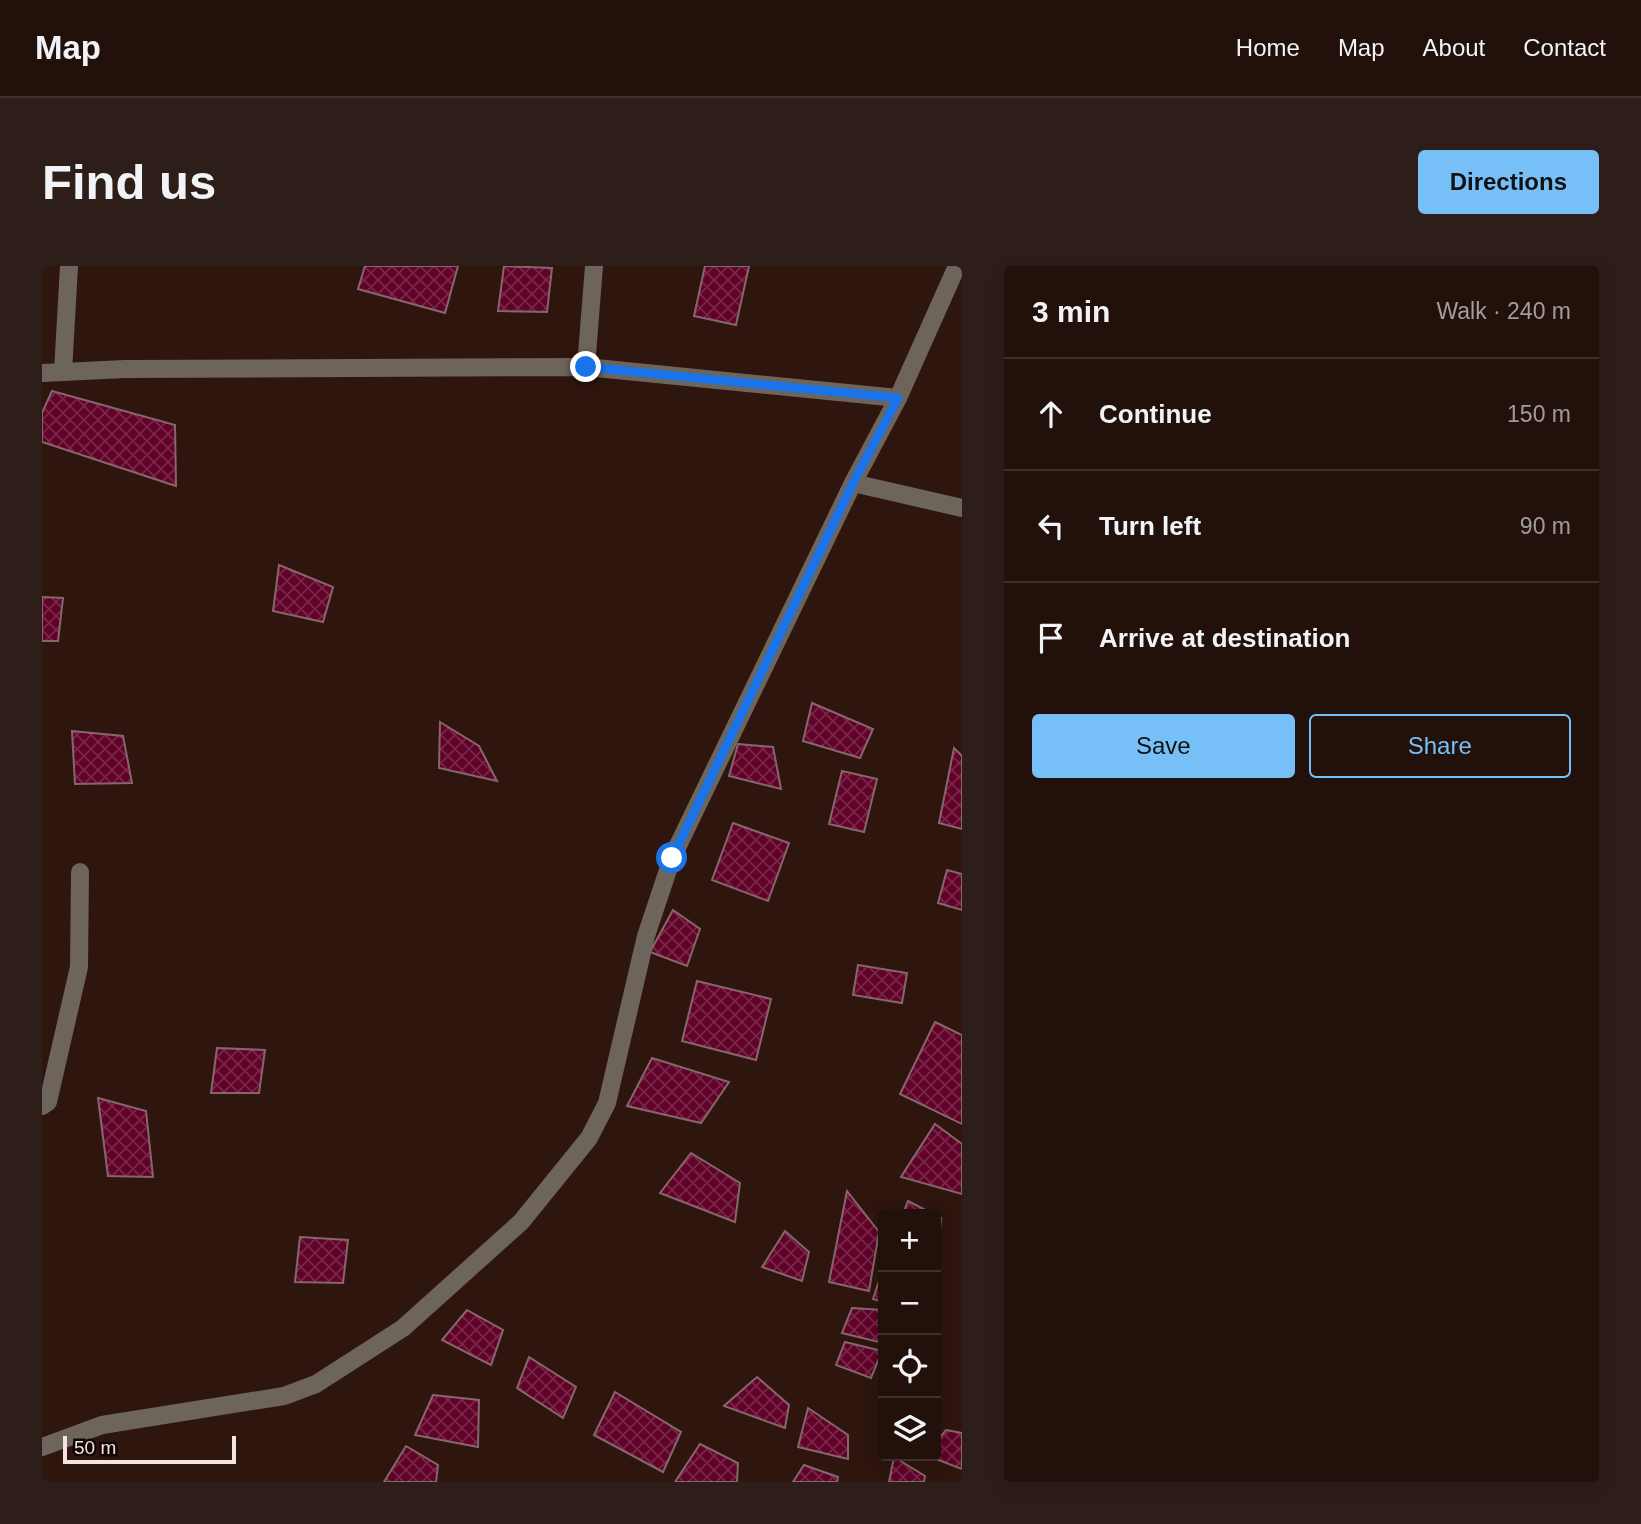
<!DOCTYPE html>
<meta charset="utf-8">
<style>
body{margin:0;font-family:Arial,sans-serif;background:#2e1e19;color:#f1f3f6}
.controls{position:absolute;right:21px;bottom:21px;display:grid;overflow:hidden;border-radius:7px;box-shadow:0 4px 18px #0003}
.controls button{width:63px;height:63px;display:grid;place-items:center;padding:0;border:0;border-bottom:2px solid #3f302c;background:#22100b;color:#f1f3f6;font:35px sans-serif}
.scale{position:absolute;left:21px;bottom:18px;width:173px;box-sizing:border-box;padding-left:7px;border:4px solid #f5e3de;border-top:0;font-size:19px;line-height:24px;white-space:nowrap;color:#f5e3de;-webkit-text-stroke:5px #0f0503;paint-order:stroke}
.stop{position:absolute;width:21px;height:21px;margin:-16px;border:5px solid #1a73e8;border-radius:50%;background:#fff}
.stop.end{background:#1a73e8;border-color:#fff;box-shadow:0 2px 7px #0008}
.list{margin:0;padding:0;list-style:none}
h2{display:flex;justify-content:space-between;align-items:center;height:91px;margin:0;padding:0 28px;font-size:30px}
h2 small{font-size:23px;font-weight:400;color:#a29d9d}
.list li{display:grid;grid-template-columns:46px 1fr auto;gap:21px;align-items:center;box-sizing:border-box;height:112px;padding:0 28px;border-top:2px solid #3f302c}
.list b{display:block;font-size:26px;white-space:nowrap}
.list em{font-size:23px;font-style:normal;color:#a29d9d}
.actions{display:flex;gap:14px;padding:21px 28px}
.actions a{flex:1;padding:16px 0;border:2px solid #77bff7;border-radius:7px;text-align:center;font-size:24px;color:#77bff7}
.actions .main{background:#77bff7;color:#111}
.icon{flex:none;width:38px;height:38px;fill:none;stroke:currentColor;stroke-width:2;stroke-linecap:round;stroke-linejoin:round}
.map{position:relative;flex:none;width:920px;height:1216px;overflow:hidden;border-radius:7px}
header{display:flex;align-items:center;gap:42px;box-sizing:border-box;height:98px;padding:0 35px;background:#22100b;border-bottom:2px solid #3f302c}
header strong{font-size:33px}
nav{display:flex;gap:38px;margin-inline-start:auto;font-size:24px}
.intro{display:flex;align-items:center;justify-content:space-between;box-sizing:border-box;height:168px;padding:0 42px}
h1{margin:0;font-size:49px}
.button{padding:18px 32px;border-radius:7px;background:#77bff7;color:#111;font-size:24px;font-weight:700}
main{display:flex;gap:42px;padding:0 42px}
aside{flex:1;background:#22100b;border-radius:7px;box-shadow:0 4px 18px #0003}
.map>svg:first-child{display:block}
.building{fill:url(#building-cross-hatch);stroke:#86666c;stroke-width:2}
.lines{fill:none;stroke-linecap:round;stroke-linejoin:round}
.street{stroke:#6d645b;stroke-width:18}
.route{stroke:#1a73e8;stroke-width:9}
</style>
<header>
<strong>Map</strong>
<nav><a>Home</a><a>Map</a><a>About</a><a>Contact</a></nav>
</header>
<div class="intro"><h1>Find us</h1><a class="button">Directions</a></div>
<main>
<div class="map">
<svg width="920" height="1216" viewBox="0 0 920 1216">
<defs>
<pattern id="building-cross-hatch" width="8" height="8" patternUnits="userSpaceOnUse" patternTransform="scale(1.75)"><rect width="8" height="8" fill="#610229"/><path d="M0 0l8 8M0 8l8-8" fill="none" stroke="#782748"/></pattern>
</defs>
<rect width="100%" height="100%" fill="#2e160f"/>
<g class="building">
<path d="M 323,0 L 416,0 L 403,47 L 316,23 Z"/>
<path d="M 462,0 L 510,2 L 505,46 L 456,45 Z"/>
<path d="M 663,0 L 707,0 L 694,59 L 652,50 Z"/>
<path d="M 10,125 L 133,159 L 134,220 L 0,176 L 0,147 Z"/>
<path d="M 237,299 L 291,321 L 281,356 L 231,345 Z"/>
<path d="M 0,331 L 21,332 L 16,375 L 0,375 Z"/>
<path d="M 770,437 L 831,463 L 818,492 L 761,475 Z"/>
<path d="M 398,456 L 437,480 L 455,515 L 397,502 Z"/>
<path d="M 30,465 L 81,470 L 90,517 L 33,518 Z"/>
<path d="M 696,478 L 731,481 L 739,523 L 687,510 Z"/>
<path d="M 912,482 L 920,490 L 920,563 L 897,557 Z"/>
<path d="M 800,505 L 835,513 L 822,566 L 787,558 Z"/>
<path d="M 691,557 L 747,577 L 726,635 L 670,614 Z"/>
<path d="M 905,604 L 920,608 L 920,644 L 896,637 Z"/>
<path d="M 631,644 L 658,663 L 645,700 L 608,686 Z"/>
<path d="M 816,699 L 865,707 L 860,737 L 811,729 Z"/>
<path d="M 655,715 L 729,733 L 714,794 L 640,775 Z"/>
<path d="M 893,756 L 920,769 L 920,858 L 858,828 Z"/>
<path d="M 175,782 L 223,784 L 217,827 L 169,827 Z"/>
<path d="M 610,792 L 687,816 L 659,857 L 585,840 Z"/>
<path d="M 56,832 L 104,845 L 111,911 L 66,910 Z"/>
<path d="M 893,858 L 920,878 L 920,928 L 859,911 Z"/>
<path d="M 649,887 L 698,917 L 693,956 L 618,927 Z"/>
<path d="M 805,925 L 837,966 L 827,1025 L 787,1016 Z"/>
<path d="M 866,935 L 891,948 L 861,948 Z"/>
<path d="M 894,950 L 899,952 L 894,1008 Z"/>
<path d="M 743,965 L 767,986 L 760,1015 L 720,1001 Z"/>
<path d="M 258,971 L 306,974 L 301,1017 L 253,1016 Z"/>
<path d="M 841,1003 L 841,1036 L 831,1033 Z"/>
<path d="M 810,1042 L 841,1044 L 841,1077 L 800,1067 Z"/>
<path d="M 425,1044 L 461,1064 L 449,1099 L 400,1074 Z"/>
<path d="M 803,1076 L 840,1085 L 829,1112 L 794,1099 Z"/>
<path d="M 487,1091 L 534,1121 L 521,1152 L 475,1122 Z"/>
<path d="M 715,1111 L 747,1139 L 743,1162 L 682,1140 Z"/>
<path d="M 573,1126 L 639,1166 L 621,1206 L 552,1169 Z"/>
<path d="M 391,1129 L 437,1134 L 436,1181 L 373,1169 Z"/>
<path d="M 766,1142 L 806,1169 L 806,1193 L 756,1181 Z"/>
<path d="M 904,1164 L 920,1167 L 920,1203 L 886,1190 L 894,1190 L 894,1176 Z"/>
<path d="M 658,1178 L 696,1197 L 695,1216 L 633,1216 Z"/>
<path d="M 364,1180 L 396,1199 L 394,1216 L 342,1216 Z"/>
<path d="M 852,1191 L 883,1210 L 882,1216 L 847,1216 Z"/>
<path d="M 762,1199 L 796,1211 L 795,1216 L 751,1216 Z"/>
</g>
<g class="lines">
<g class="street">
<path d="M 544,101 L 552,0"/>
<path d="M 21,106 L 27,0"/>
<path d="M 0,107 L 83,103 L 544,101 L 856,132"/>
<path d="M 811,217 L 920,242"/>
<path d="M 0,840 L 6,836 L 37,701 L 38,606"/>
<path d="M 0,1181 L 60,1159 L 242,1130 L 274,1118 L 361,1062 L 479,956 L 547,872 L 565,837 L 604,670 L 630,592 L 811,217 L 856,132 L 915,0"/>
</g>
</g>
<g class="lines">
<path class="route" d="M 544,101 L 856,132 L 811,217 L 630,592"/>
</g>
</svg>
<div class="controls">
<button>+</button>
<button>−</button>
<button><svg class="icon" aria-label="locate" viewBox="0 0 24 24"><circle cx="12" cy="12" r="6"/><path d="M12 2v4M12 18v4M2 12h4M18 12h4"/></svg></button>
<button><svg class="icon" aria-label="layers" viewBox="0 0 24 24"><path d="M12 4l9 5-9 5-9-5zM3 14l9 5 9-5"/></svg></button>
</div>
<div class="scale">50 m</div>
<div class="stop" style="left:630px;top:592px"></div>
<div class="stop end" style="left:544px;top:101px"></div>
</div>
<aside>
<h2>3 min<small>Walk · 240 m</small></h2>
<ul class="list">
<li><svg class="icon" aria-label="ahead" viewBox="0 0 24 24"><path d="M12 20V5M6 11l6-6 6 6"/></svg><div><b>Continue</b></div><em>150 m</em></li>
<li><svg class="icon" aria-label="left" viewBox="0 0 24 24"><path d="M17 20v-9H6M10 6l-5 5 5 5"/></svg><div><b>Turn left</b></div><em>90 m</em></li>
<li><svg class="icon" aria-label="arrive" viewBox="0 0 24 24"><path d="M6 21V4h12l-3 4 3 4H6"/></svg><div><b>Arrive at destination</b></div></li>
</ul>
<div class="actions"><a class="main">Save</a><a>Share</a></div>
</aside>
</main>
